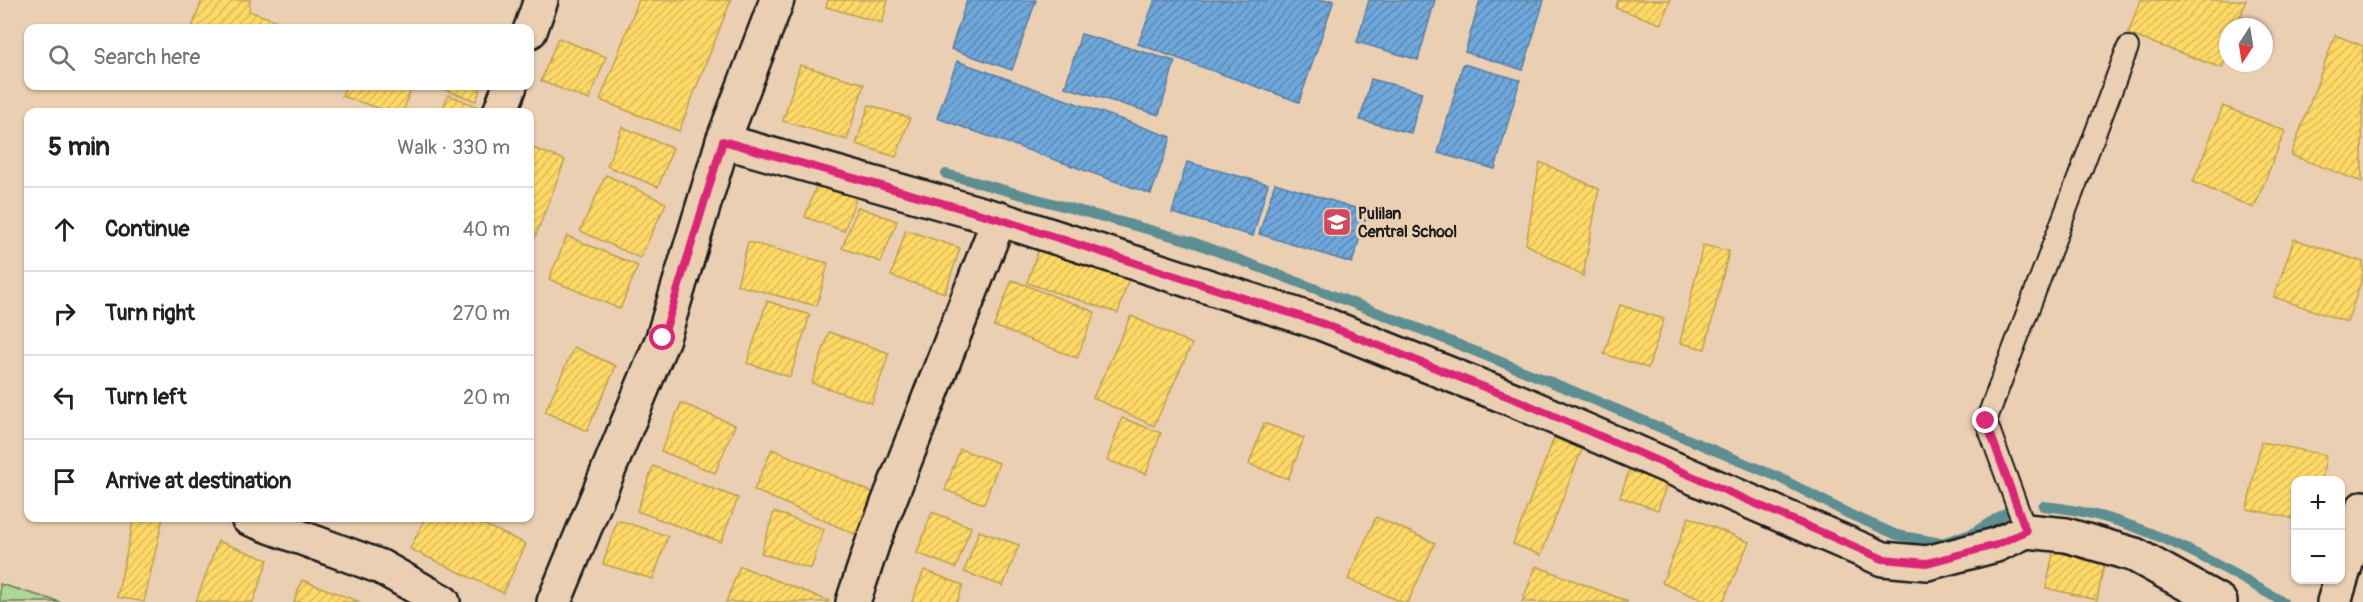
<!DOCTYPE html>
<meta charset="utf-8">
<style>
body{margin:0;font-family:Pangolin,sans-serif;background:#f6f6f6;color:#202124}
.controls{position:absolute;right:18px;bottom:18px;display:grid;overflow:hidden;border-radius:12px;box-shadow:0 2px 4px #0004}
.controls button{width:54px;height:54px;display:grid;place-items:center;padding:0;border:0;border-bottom:2px solid #e0e0e0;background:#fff;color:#202124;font:30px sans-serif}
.compass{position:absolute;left:2219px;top:18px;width:54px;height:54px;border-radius:50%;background:#fff;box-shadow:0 2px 4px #0004;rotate:192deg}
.stop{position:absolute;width:18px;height:18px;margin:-14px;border:4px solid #db2777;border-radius:50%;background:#fff}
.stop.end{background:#db2777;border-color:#fff;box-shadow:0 2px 6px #0008}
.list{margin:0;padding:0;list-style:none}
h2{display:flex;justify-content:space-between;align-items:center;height:78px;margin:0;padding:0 24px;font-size:26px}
h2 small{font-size:20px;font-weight:400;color:#757577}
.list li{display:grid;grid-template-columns:39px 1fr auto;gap:18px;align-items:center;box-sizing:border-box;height:84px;padding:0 24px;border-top:2px solid #e0e0e0}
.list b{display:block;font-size:22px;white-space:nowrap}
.list em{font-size:20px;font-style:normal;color:#757577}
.icon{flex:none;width:33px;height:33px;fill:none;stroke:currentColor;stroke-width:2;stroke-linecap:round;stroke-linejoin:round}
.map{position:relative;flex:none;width:2363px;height:602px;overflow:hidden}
.search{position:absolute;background:#fff;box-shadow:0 2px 4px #0004;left:24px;top:24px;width:510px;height:66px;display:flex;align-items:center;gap:15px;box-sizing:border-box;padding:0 21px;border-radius:12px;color:#757577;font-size:22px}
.panel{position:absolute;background:#fff;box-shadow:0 2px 4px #0004;left:24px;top:108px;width:510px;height:414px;border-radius:12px}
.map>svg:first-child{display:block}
.garden{fill:#acd795;stroke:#647a58;stroke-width:1.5}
.homes{fill:url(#homes-hatch);stroke:#bba050;stroke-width:1.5}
.schools{fill:url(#schools-hatch);stroke:#567ea2;stroke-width:1.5}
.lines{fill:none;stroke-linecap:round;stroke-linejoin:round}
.stream{stroke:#5d8e92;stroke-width:10}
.service-casing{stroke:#1c1c1c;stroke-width:24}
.minor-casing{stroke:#1c1c1c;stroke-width:38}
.secondary-casing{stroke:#1c1c1c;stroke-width:38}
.service{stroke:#ebcfb2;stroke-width:20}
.minor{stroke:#ebcfb2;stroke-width:33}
.secondary{stroke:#ebcfb2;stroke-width:33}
.route{stroke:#db2777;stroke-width:8}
.labels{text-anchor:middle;stroke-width:6;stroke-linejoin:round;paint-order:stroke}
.poi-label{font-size:16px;font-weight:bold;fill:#1c1c1c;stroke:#ebcfb2;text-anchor:start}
</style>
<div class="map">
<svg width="2363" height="602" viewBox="0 0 2363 602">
<defs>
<pattern id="homes-hatch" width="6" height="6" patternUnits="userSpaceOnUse" patternTransform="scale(1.5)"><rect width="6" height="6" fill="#ffd966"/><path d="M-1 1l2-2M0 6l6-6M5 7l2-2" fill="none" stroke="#daba58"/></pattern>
<pattern id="schools-hatch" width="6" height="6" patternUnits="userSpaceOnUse" patternTransform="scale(1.5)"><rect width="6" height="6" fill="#6fa8dc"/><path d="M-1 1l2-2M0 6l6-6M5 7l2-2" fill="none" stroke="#5a88b2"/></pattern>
</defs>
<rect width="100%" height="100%" fill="#ebcfb2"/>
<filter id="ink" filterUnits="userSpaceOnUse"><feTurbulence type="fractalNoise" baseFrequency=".0167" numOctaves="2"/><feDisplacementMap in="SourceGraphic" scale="12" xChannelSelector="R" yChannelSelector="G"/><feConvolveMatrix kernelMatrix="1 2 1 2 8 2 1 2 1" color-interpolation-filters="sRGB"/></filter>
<g filter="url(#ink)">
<path class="garden" d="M 0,584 L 60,602 L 0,602 Z"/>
<g class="homes">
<path d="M 202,0 L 250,0 L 249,11 L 283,23 L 281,28 L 192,28 Z"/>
<path d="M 639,0 L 731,0 L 679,131 L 600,100 Z"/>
<path d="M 828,0 L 888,0 L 882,23 L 826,7 Z"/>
<path d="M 1618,0 L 1670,0 L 1661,24 L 1616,8 Z"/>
<path d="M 2140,0 L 2246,0 L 2237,27 L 2228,27 L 2228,51 L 2222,68 L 2128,34 Z"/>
<path d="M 2335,35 L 2363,46 L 2362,182 L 2291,155 Z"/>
<path d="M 558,38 L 606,57 L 589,100 L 541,81 Z"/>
<path d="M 800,65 L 864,84 L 847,140 L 783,121 Z"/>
<path d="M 346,86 L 412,86 L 403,112 L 390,112 L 342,96 Z"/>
<path d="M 434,86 L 481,86 L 476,101 Z"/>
<path d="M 448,95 L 477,106 L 475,112 L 442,112 Z"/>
<path d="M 869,105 L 910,118 L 896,157 L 856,144 Z"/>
<path d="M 2223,106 L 2285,131 L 2254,208 L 2193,182 Z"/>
<path d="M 622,127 L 673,148 L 658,187 L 607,166 Z"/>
<path d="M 530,147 L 565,160 L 530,250 Z"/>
<path d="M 1540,162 L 1599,189 L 1583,276 L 1526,244 Z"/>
<path d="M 606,175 L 666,203 L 640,258 L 580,231 Z"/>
<path d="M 820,176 L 859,190 L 844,231 L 805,217 Z"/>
<path d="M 858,207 L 897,221 L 881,262 L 842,248 Z"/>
<path d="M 906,230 L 960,248 L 945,293 L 891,276 Z"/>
<path d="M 567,236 L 638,266 L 620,309 L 549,279 Z"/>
<path d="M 2294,239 L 2363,262 L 2363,276 L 2347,322 L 2274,297 Z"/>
<path d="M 748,242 L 828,263 L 817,306 L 737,285 Z"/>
<path d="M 1040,245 L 1130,274 L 1118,313 L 1027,283 Z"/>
<path d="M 1703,245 L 1729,251 L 1705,349 L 1680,343 Z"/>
<path d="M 1012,280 L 1095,312 L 1077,358 L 994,326 Z"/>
<path d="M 767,301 L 810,315 L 790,377 L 747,363 Z"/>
<path d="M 1620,305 L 1664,319 L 1648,368 L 1604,354 Z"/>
<path d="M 1131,316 L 1192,344 L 1154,426 L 1093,398 Z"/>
<path d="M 829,332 L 889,353 L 872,403 L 812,383 Z"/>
<path d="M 574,347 L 616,366 L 587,431 L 545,412 Z"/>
<path d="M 681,403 L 735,425 L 715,473 L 661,451 Z"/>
<path d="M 1122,418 L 1161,433 L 1146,474 L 1107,460 Z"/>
<path d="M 1264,423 L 1304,438 L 1288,479 L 1249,464 Z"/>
<path d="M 1554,438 L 1582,449 L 1541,555 L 1513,544 Z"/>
<path d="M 2261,442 L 2326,455 L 2322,480 L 2296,480 L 2296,519 L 2247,509 Z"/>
<path d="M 772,449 L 876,494 L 857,535 L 754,490 Z"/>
<path d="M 960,449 L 999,463 L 984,504 L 945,490 Z"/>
<path d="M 1632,462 L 1670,474 L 1658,510 L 1620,497 Z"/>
<path d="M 653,466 L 738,498 L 721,542 L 637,511 Z"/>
<path d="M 774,512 L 824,529 L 811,569 L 761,553 Z"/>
<path d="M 932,512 L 971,527 L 956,568 L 917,553 Z"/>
<path d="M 1376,517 L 1435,543 L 1408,602 L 1402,602 L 1348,579 Z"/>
<path d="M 1689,517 L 1749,542 L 1723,602 L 1707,602 L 1662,583 Z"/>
<path d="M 134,518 L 163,518 L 144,602 L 117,597 Z"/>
<path d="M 425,518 L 470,518 L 526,544 L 503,593 L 410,549 Z"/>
<path d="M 617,520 L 668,536 L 653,579 L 603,564 Z"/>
<path d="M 979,531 L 1019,545 L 1003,586 L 964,572 Z"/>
<path d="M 218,541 L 268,560 L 253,602 L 196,602 Z"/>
<path d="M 2054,549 L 2105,560 L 2097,600 L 2046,588 Z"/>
<path d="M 740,566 L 829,601 L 828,602 L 726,602 Z"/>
<path d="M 1536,566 L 1627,601 L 1627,602 L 1522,602 Z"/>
<path d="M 924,570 L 963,585 L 957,602 L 912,602 Z"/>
<path d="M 302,580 L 360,602 L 294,602 Z"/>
</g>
<g class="schools">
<path d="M 967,0 L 1036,0 L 1012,70 L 951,49 Z"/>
<path d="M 1155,0 L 1334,0 L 1299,102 L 1138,44 Z"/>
<path d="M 1369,0 L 1435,0 L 1418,60 L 1357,42 Z"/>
<path d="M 1480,0 L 1544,0 L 1523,70 L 1465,52 Z"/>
<path d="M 1081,34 L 1175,61 L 1159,115 L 1065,87 Z"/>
<path d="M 957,61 L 1171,137 L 1151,194 L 937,118 Z"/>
<path d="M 1463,64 L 1520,80 L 1495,169 L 1438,153 Z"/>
<path d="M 1371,79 L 1422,92 L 1411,133 L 1360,120 Z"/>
<path d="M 1187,162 L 1268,184 L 1253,236 L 1172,213 Z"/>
<path d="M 1275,183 L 1368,212 L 1352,263 L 1259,234 Z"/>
</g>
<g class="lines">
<g class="stream">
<path d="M 946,174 L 1190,241 L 1405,323 L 1568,389 L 1778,477 L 1849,514 L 1897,535 L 1941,543 L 1971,534 L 2009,511"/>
<path d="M 2043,506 C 2130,513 2209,559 2283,602"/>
</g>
<g class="service-casing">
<path id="service" d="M 2026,531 L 1986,421 L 2128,47"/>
</g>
<g class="minor-casing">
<g id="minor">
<path d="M 530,31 L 541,0"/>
<path d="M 500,112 L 510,86"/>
<path d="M 723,141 L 999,219 L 1321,323 L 1517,401 L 1883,559 L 1927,563 L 1996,545 L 2026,531 L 2066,535 L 2135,555 L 2220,602"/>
<path d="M 248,518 L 381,567 L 443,602"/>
<path d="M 554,602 L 663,338 L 723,141 L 777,0"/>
<path d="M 853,602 L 873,542 L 999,219"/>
</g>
</g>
<g class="secondary-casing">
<path id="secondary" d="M 2334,602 L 2363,508"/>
</g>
<use href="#service" class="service"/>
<use href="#minor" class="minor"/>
<use href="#secondary" class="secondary"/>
</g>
</g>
<g class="lines" filter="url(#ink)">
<path class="route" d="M 663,338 L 723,141 L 999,219 L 1321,323 L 1517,400 L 1883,559 L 1927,563 L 1996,545 L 2026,531 L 1986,421"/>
</g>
<defs>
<g id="school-square" transform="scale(1.5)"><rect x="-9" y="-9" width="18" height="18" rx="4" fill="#d1495b" stroke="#ebcfb2"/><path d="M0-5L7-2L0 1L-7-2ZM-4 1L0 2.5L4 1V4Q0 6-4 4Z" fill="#fff"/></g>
</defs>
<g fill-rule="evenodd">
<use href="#school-square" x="1337" y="222"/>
</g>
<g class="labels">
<g class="poi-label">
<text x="1358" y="219">Pulilan<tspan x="1358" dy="18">Central School</tspan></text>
</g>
</g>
</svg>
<div class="controls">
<button>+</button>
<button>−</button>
</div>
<svg class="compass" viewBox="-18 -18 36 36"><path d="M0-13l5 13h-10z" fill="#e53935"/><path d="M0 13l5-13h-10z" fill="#757577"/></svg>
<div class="stop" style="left:663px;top:338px"></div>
<div class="stop end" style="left:1986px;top:421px"></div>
<div class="search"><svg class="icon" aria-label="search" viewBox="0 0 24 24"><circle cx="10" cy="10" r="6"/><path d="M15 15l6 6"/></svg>Search here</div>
<section class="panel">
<h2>5 min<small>Walk · 330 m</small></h2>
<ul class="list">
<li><svg class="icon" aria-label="ahead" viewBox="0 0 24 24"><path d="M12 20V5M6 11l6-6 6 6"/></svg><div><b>Continue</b></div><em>40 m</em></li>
<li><svg class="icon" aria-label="right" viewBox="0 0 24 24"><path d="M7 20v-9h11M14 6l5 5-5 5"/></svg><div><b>Turn right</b></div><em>270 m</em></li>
<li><svg class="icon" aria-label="left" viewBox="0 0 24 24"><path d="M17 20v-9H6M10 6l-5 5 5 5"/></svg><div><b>Turn left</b></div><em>20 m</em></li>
<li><svg class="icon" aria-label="arrive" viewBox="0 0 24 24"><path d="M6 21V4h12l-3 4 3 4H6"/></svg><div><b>Arrive at destination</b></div></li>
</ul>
</section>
</div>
